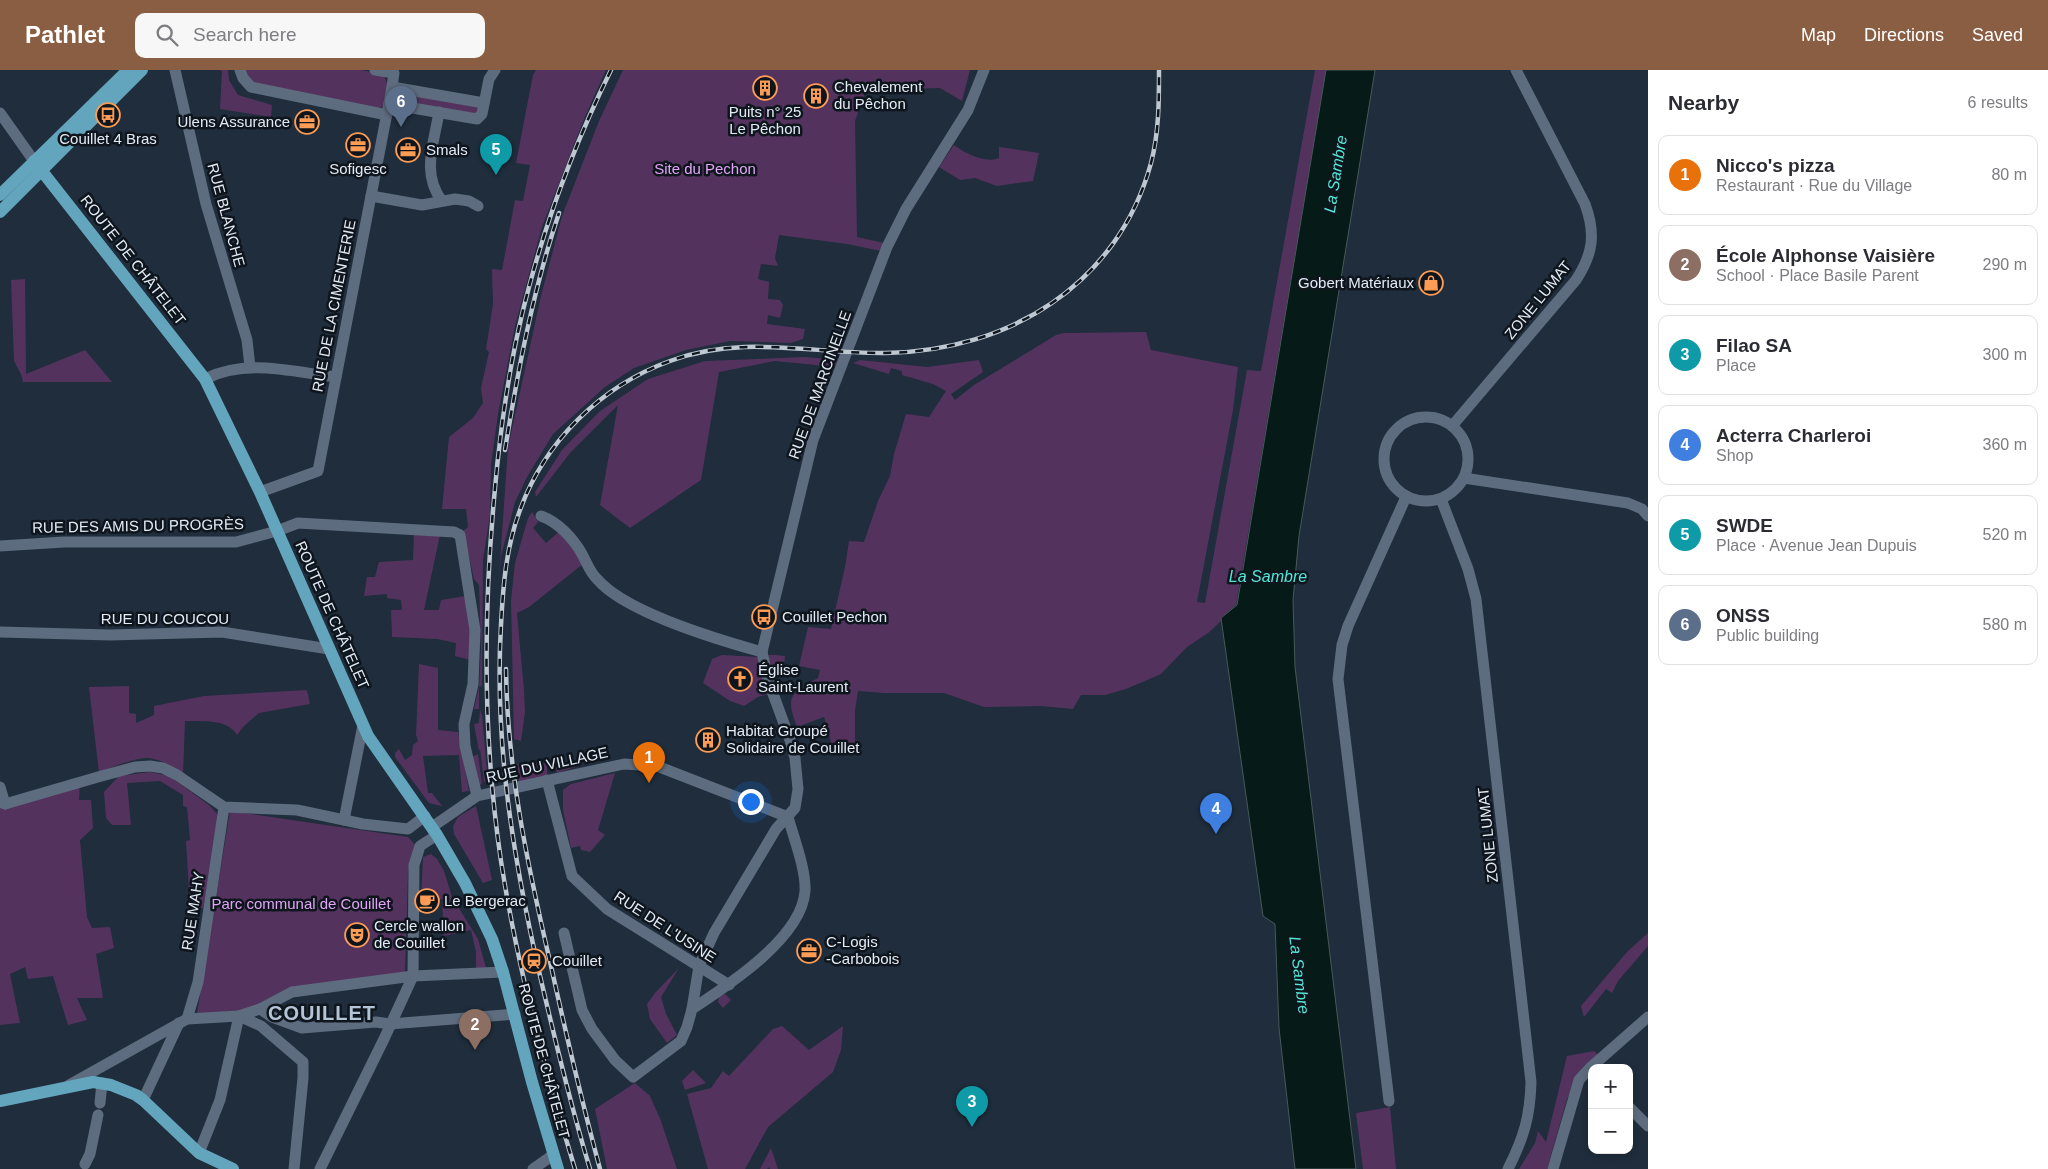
<!DOCTYPE html>
<meta charset="utf-8">
<style>
body{margin:0;font-family:Helvetica,sans-serif;background:#f7f7f7;color:#2b2b33}
.controls{position:absolute;right:15px;bottom:15px;display:grid;overflow:hidden;border-radius:10px;box-shadow:0 2px 8px #0003}
.controls button{width:45px;height:45px;display:grid;place-items:center;padding:0;border:0;border-bottom:1px solid #e1e1e2;background:#fff;color:#2b2b33;font:25px sans-serif}
.you{position:absolute;left:750px;top:731px;width:18px;height:18px;margin:-12px;border:4px solid #fff;border-radius:50%;background:#1a73e8;box-shadow:0 0 0 8px #1a73e833}
.badge{display:grid;place-items:center;width:32px;height:32px;border-radius:50%;background:#8a5e42;color:#fff;font-size:16px;font-weight:700}
.pin{position:absolute;translate:-50% -41px;filter:drop-shadow(0 1px 2px #0008)}
.pin::after{content:'';position:absolute;top:26px;width:18px;height:15px;background:inherit;clip-path:polygon(0 0,100% 0,50% 100%)}
.list{margin:0;padding:0;list-style:none}
h2{display:flex;justify-content:space-between;align-items:center;height:65px;margin:0;padding:0 20px;font-size:21px}
h2 small{font-size:16px;font-weight:400;color:#7c7c81}
.list li{display:grid;grid-template-columns:32px 1fr auto;gap:15px;align-items:center;box-sizing:border-box;height:80px;margin:0 10px 10px;padding:0 10px;border:1px solid #e1e1e2;border-radius:10px}
.list b{display:block;font-size:19px;white-space:nowrap}
.list p{margin:0;font-size:16px;white-space:nowrap;color:#7c7c81}
.list em{font-size:16px;font-style:normal;color:#7c7c81}
.icon{flex:none;width:28px;height:28px;fill:none;stroke:currentColor;stroke-width:2;stroke-linecap:round;stroke-linejoin:round}
.map{position:relative;flex:none;width:1648px;height:1099px;overflow:hidden}
header{display:flex;align-items:center;gap:30px;box-sizing:border-box;height:70px;padding:0 25px;background:#8a5e42;color:#fff}
header strong{font-size:24px}
nav{display:flex;gap:28px;margin-inline-start:auto;font-size:18px}
.search{width:350px;height:45px;background:#f7f7f7;display:flex;align-items:center;gap:12px;box-sizing:border-box;padding:0 18px;border-radius:10px;color:#7c7c81;font-size:19px}
main{display:flex}
aside{flex:1;background:#fff}
.map>svg:first-child{display:block}
.green{fill:#53335e}
.water{fill:#061a17;stroke:#48595a}
.lines{fill:none;stroke-linecap:round;stroke-linejoin:round}
.minor{stroke:#5d6c7e;stroke-width:11}
.major{stroke:#63a5bc;stroke-width:12}
.rail-casing{stroke:#bec8d3;stroke-width:4.5}
.rail{stroke:#0f151c;stroke-width:2.5;stroke-dasharray:8;stroke-linecap:butt}
.labels{text-anchor:middle;stroke-width:5;stroke-linejoin:round;paint-order:stroke}
.poi-label{font-size:15px;fill:#e2ebf5;stroke:#0f151c;text-anchor:start}
.park-label{font-size:15px;fill:#e1a5f6;stroke:#0f151c}
.street-label{font-size:15px;fill:#e2ebf5;stroke:#0f151c}
.water-label{font-size:16px;font-style:italic;fill:#51e8d8;stroke:#0f151c}
.district-label{font-size:20px;font-weight:bold;letter-spacing:1px;fill:#b3c4d7;stroke:#0f151c}
</style>
<header>
<strong>Pathlet</strong>
<div class="search"><svg class="icon" aria-label="search" viewBox="0 0 24 24"><circle cx="10" cy="10" r="6"/><path d="M15 15l6 6"/></svg>Search here</div>
<nav><a>Map</a><a>Directions</a><a>Saved</a></nav>
</header>
<main>
<div class="map">
<svg width="1648" height="1099" viewBox="0 0 1648 1099">
<rect width="100%" height="100%" fill="#1f2d3c"/>
<g class="green">
<path d="M 219,0 L 228,0 L 229,10 L 238,25 L 272,35 L 271,47 L 220,39 L 222,1 Z"/>
<path d="M 244,0 L 361,0 L 383,4 C 390,15 389,29 380,39 L 255,16 Z"/>
<path d="M 536,0 L 606,0 L 584,49 L 542,157 L 515,256 L 498,344 L 491,395 L 490,445 L 483,490 L 482,616 L 479,617 L 479,639 L 474,639 L 479,617 L 481,578 L 479,515 L 474,509 L 463,461 L 468,457 L 466,439 L 442,439 L 449,367 L 473,348 L 483,333 L 481,318 L 489,282 L 486,279 L 493,234 L 492,199 L 502,200 L 515,130 L 523,131 L 530,95 L 516,93 L 533,5 Z"/>
<path d="M 623,0 L 970,0 L 962,31 L 940,18 L 866,20 L 855,51 L 857,167 L 884,173 L 881,181 L 847,174 L 779,165 L 775,188 L 778,196 L 761,194 L 758,209 L 769,212 L 768,229 L 780,230 L 783,235 L 780,248 L 768,245 L 767,254 L 805,259 L 803,269 L 791,273 L 730,271 L 686,280 L 634,298 L 605,317 L 553,364 L 527,407 L 515,432 L 501,486 L 499,507 L 508,377 L 541,226 L 562,146 L 599,51 Z"/>
<path d="M 1315,0 L 1326,0 L 1236,535 L 1221,548 L 1221,551 L 1208,563 L 1187,577 L 1161,604 L 1126,619 L 1105,625 L 1081,625 L 1073,639 L 1041,636 L 984,637 L 944,623 L 884,623 L 858,621 L 855,641 L 855,684 L 832,684 L 830,667 L 824,647 L 797,657 C 791,640 783,621 809,619 L 810,612 L 818,608 L 820,600 L 799,596 L 808,557 L 831,559 L 845,497 L 849,471 L 864,472 L 878,431 L 890,406 L 894,384 L 906,344 L 929,347 L 946,321 L 933,314 L 902,305 L 902,301 L 891,298 L 889,304 L 853,293 L 860,290 L 927,297 L 979,290 L 983,302 L 951,324 L 955,330 L 974,315 L 1056,265 L 1064,263 L 1146,262 L 1151,280 L 1238,297 L 1233,340 L 1197,532 L 1205,533 L 1247,300 L 1261,301 Z"/>
<path d="M 398,22 L 476,36 L 479,38 L 475,45 L 399,31 L 396,29 L 395,25 Z"/>
<path d="M 954,75 C 964,83 986,94 999,88 L 999,77 L 1039,83 L 1033,111 L 997,116 L 975,108 L 960,110 L 939,97 Z"/>
<path d="M 25,209 L 26,304 L 85,280 L 112,312 L 23,312 L 21,304 L 14,291 L 11,210 Z"/>
<path d="M 805,287 L 838,290 L 833,300 L 816,295 L 775,291 L 719,302 L 701,410 L 630,458 L 600,435 L 618,335 L 570,383 L 536,427 L 535,422 L 562,380 L 600,341 L 648,309 L 705,291 Z"/>
<path d="M 532,442 L 538,452 L 533,458 L 546,473 L 560,461 L 583,494 L 529,537 L 517,543 L 524,621 L 525,642 L 521,671 L 514,669 L 511,530 L 515,493 L 528,448 Z"/>
<path d="M 414,463 L 440,465 L 424,540 L 439,540 L 441,530 L 465,526 L 471,556 L 471,590 L 455,586 L 456,573 L 437,569 L 392,567 L 391,540 L 402,540 L 401,530 L 387,528 L 387,524 L 364,526 L 367,507 L 375,507 L 379,492 L 413,490 Z"/>
<path d="M 722,585 L 758,587 L 768,624 L 758,627 L 744,636 L 730,631 L 703,613 L 712,589 Z"/>
<path d="M 763,585 L 776,585 L 785,586 L 783,603 L 767,604 Z"/>
<path d="M 419,594 L 438,598 L 438,660 L 458,662 L 469,721 L 462,722 L 459,685 L 423,686 L 428,723 L 432,723 L 442,736 L 429,733 L 395,687 L 395,683 L 399,679 L 405,690 L 412,685 L 413,675 L 418,671 L 416,665 Z"/>
<path d="M 129,616 L 129,643 L 136,644 L 136,653 L 154,645 L 154,636 L 204,626 L 307,620 L 310,634 L 259,643 L 244,656 L 237,665 C 227,648 202,652 185,651 L 183,705 C 173,697 161,689 148,688 C 138,687 108,698 99,703 L 89,617 Z"/>
<path d="M 480,640 L 482,646 L 488,712 L 484,712 L 480,679 L 479,681 L 474,654 L 479,653 Z"/>
<path d="M 478,684 L 482,713 L 479,717 L 472,687 Z"/>
<path d="M 577,691 L 581,695 L 557,703 L 555,695 Z"/>
<path d="M 547,693 L 547,707 L 519,712 L 517,694 Z"/>
<path d="M 150,702 L 169,706 L 209,735 L 217,744 L 216,776 L 203,838 L 190,837 L 186,771 L 190,770 L 187,737 L 183,736 L 183,725 L 160,711 L 127,713 L 131,755 L 112,755 L 106,748 L 104,722 L 119,706 Z"/>
<path d="M 615,703 L 598,760 L 605,765 L 590,782 L 581,780 L 580,776 L 571,778 L 563,740 L 563,720 L 571,714 Z"/>
<path d="M 80,713 L 79,730 L 91,730 L 93,758 L 80,770 L 87,847 L 92,858 L 110,857 L 114,878 L 96,884 L 103,928 L 77,928 L 87,950 L 68,955 L 53,906 L 28,909 L 25,897 L 10,904 L 20,953 L 0,955 L 0,735 Z"/>
<path d="M 476,736 L 492,810 L 483,813 L 454,764 L 453,756 L 458,747 Z"/>
<path d="M 230,741 L 408,767 L 416,776 L 408,802 L 405,902 L 355,909 L 243,941 L 197,944 Z"/>
<path d="M 431,784 L 437,789 L 444,801 L 452,827 L 478,869 L 486,898 L 476,899 L 476,882 L 471,860 L 444,866 L 442,829 L 421,828 L 423,787 Z"/>
<path d="M 1648,863 L 1648,876 L 1618,911 L 1612,923 L 1606,919 L 1584,947 L 1581,936 L 1627,882 Z"/>
<path d="M 679,898 L 661,927 L 666,944 L 677,965 L 667,973 L 650,949 L 647,934 L 655,923 Z"/>
<path d="M 725,924 L 731,930 L 723,938 L 718,932 L 719,927 Z"/>
<path d="M 782,956 L 809,980 L 843,956 L 841,980 L 833,1002 L 768,1057 L 745,1099 L 708,1099 L 687,1024 L 711,1018 L 723,1001 L 729,1006 L 773,959 Z"/>
<path d="M 1594,981 L 1600,987 L 1581,1001 L 1567,1029 L 1547,1099 L 1519,1099 L 1535,1073 L 1538,1061 L 1546,1072 L 1567,986 Z"/>
<path d="M 693,1000 L 706,1013 L 685,1020 L 682,1011 Z"/>
<path d="M 635,1013 L 650,1026 L 661,1051 L 677,1099 L 607,1099 L 595,1039 Z"/>
<path d="M 1390,1037 L 1396,1099 L 1363,1099 L 1356,1043 Z"/>
<path d="M 771,1078 L 778,1099 L 770,1099 L 769,1097 L 767,1099 L 760,1099 Z"/>
</g>
<path class="water" d="M 1326,0 L 1375,0 L 1299,466 L 1293,530 L 1295,597 L 1356,1099 L 1295,1099 L 1279,958 L 1275,854 L 1263,846 L 1221,548 L 1237,535 Z"/>
<g class="lines">
<g class="minor">
<path d="M 175,0 L 206,134 L 247,270 L 250,297"/>
<path d="M 240,0 L 243,8 L 251,17 L 387,45"/>
<path d="M 392,17 L 484,33"/>
<path d="M 389,34 L 477,49 L 482,44 L 489,9 L 495,0"/>
<path d="M 439,42 C 434,73 421,104 442,131"/>
<path d="M 0,43 L 34,91"/>
<path d="M 371,126 L 422,135 L 455,129 L 469,131 L 478,136"/>
<path d="M 205,309 C 246,288 293,302 336,307"/>
<circle cx="1426" cy="389" r="42"/>
<path d="M 1452,356 L 1576,210 C 1593,184 1596,164 1585,134 L 1516,0"/>
<path d="M 1464,408 L 1628,433 L 1642,439 L 1648,446"/>
<path d="M 260,422 L 318,401 L 392,17 L 394,3 L 375,0"/>
<path d="M 1441,429 L 1468,499 L 1476,529 L 1531,1012 C 1530,1047 1524,1067 1508,1099"/>
<path d="M 541,446 C 558,452 573,468 582,484 C 587,493 590,503 598,510 C 627,543 719,570 762,582"/>
<path d="M 0,476 L 64,472 L 236,472 L 277,461 L 298,453 L 454,462 L 460,465 L 475,560 L 473,614 L 464,654 L 465,676 L 477,726"/>
<path d="M 0,562 L 110,565 L 222,562 L 329,579"/>
<path d="M 547,710 L 572,806 L 607,839 L 729,915"/>
<path d="M 0,717 L 5,734"/>
<path d="M 0,732 L 5,734 L 98,707 L 135,697 L 150,696 L 163,698 L 177,705 L 224,737 L 297,740 L 363,754 L 408,759 L 425,746"/>
<path d="M 344,750 L 363,655"/>
<path d="M 432,757 L 477,726 L 624,694 L 657,696 L 788,747"/>
<path d="M 564,863 L 582,940 L 592,959 L 615,990 L 633,1007 L 681,971 L 687,957 L 692,939 C 727,916 802,868 805,821 C 806,799 794,769 788,747"/>
<path d="M 260,939 L 272,947 L 302,958 L 376,952 L 390,954 L 515,944"/>
<path d="M 692,939 L 699,896 L 714,863 L 776,759 L 795,738 L 798,719 L 795,688 L 790,670 L 768,610 L 762,582 L 813,370 L 887,177 L 906,139 L 968,40 L 984,0"/>
<path d="M 239,946 L 261,956 L 303,992 L 303,1008 L 294,1099"/>
<path d="M 187,949 L 198,912 L 224,737"/>
<path d="M 69,1015 L 187,949 L 239,946 L 260,939 L 292,922 L 413,906 L 503,902"/>
<path d="M 143,1030 L 179,953"/>
<path d="M 1389,1031 L 1338,609 L 1342,575 L 1348,556 L 1406,427"/>
<path d="M 100,1033 L 102,1013"/>
<path d="M 1629,1037 L 1648,1056"/>
<path d="M 199,1083 L 220,1030 L 239,946"/>
<path d="M 85,1094 L 90,1084 L 98,1045"/>
<path d="M 320,1099 L 384,969 L 413,906 L 414,795 L 420,776 L 437,765"/>
<path d="M 533,1099 L 553,1085"/>
<path d="M 1553,1099 L 1579,1010 L 1590,998 L 1648,947"/>
</g>
<g class="major">
<path d="M 34,91 L 205,309 L 260,422 L 368,666 L 437,765 L 465,813 L 492,869 L 503,902 L 532,1012 L 558,1099"/>
<path d="M 0,125 L 128,0"/>
<path d="M 0,142 L 142,0"/>
<path d="M 0,1031 L 93,1012 L 111,1015 L 136,1025 L 143,1030 L 199,1083 L 233,1099"/>
</g>
<g class="rail-casing">
<g id="rail">
<path d="M 505,380 C 518,300 533,220 559,143"/>
<path d="M 506,599 C 507,700 528,797 551,896 C 566,964 582,1032 600,1099"/>
<path d="M 575,1099 C 544,998 517,895 501,791 C 483,671 483,550 494,429 C 500,358 510,286 529,217 C 549,142 577,69 611,0"/>
<path d="M 590,1099 C 571,1037 556,974 541,910 C 514,793 494,675 501,555 C 503,516 506,477 520,440 C 545,371 601,316 670,291 C 743,264 812,284 886,283 C 1008,281 1118,215 1151,93 C 1159,63 1159,31 1159,0"/>
</g>
</g>
<use href="#rail" class="rail"/>
</g>
<defs>
<g id="building-ring" transform="scale(1.25)"><circle r="9.5" fill="#0f151c" stroke="#fd9d55" stroke-width="1.5"/><path d="M-4-6H4V6H1V3H-1V6H-4ZM-2.5-4.3h1.7v1.8h-1.7ZM.8-4.3h1.7v1.8H.8ZM-2.5-1h1.7V.8h-1.7ZM.8-1h1.7V.8H.8Z" fill="#fd9d55"/></g>
<g id="bus-ring" transform="scale(1.25)"><circle r="9.5" fill="#0f151c" stroke="#fd9d55" stroke-width="1.5"/><path d="M-5-6H5V4H4V6H2V4H-2V6H-4V4H-5ZM-3.5-4V0h7V-4ZM-3.5 1.2v1.5H-2V1.2ZM2 1.2v1.5H3.5V1.2Z" fill="#fd9d55"/></g>
<g id="office-ring" transform="scale(1.25)"><circle r="9.5" fill="#0f151c" stroke="#fd9d55" stroke-width="1.5"/><path d="M-6-3h4V-5.5h4V-3h4V5H-6ZM-1-4.5V-3h2v-1.5ZM-6 0V1H6V0Z" fill="#fd9d55"/></g>
<g id="shop-ring" transform="scale(1.25)"><circle r="9.5" fill="#0f151c" stroke="#fd9d55" stroke-width="1.5"/><path d="M-5-2.5h2.3a2.7 3.5 0 0 1 5.4 0H5L5.5 6h-11ZM-1.5-2.5h3a1.5 2.3 0 0 0-3 0Z" fill="#fd9d55"/></g>
<g id="church-ring" transform="scale(1.25)"><circle r="9.5" fill="#0f151c" stroke="#fd9d55" stroke-width="1.5"/><path d="M-1.2-6h2.4v3.5h3.3v2.4h-3.3V6h-2.4V-.1h-3.3v-2.4h3.3Z" fill="#fd9d55"/></g>
<g id="cafe-ring" transform="scale(1.25)"><circle r="9.5" fill="#0f151c" stroke="#fd9d55" stroke-width="1.5"/><path d="M-5.5-4.5H6V0H3Q3 3.5 0 3.5H-2.5Q-5.5 3.5-5.5 0ZM3-3.2v2h1.7v-2ZM-6 4.5H4V6H-6Z" fill="#fd9d55"/></g>
<g id="theatre-ring" transform="scale(1.25)"><circle r="9.5" fill="#0f151c" stroke="#fd9d55" stroke-width="1.5"/><path d="M-5-5.5Q0-4 5-5.5V0Q5 5 0 6Q-5 5-5 0ZM-3.3-2.5H-1v1.5H-3.3ZM1-2.5H3.3v1.5H1ZM-2.8 1Q0 5.5 2.8 1Z" fill="#fd9d55"/></g>
<g id="station-ring" transform="scale(1.25)"><circle r="9.5" fill="#0f151c" stroke="#fd9d55" stroke-width="1.5"/><path d="M-3-6H3Q5-6 5-4V2Q5 4 3 4L4.5 6H3L1.5 4h-3L-3 6H-4.5L-3 4Q-5 4-5 2V-4Q-5-6-3-6ZM-3.5-4v3h7v-3ZM-3.5 1v1.5H-2V1ZM2 1v1.5H3.5V1Z" fill="#fd9d55"/></g>
</defs>
<g fill-rule="evenodd">
<use href="#building-ring" x="765" y="18"/>
<use href="#building-ring" x="816" y="26"/>
<use href="#bus-ring" x="108" y="45"/>
<use href="#office-ring" x="307" y="52"/>
<use href="#office-ring" x="358" y="75"/>
<use href="#office-ring" x="408" y="80"/>
<use href="#shop-ring" x="1431" y="213"/>
<use href="#bus-ring" x="764" y="547"/>
<use href="#church-ring" x="740" y="609"/>
<use href="#building-ring" x="708" y="670"/>
<use href="#cafe-ring" x="427" y="831"/>
<use href="#theatre-ring" x="357" y="865"/>
<use href="#office-ring" x="809" y="881"/>
<use href="#station-ring" x="534" y="891"/>
</g>
<g class="labels">
<g class="poi-label">
<text x="834" y="22">Chevalement<tspan x="834" dy="17">du Pêchon</tspan></text>
<text x="765" y="47" text-anchor="middle">Puits n° 25<tspan x="765" dy="17">Le Pêchon</tspan></text>
<text x="290" y="57" text-anchor="end">Ulens Assurance</text>
<text x="108" y="74" text-anchor="middle">Couillet 4 Bras</text>
<text x="426" y="85">Smals</text>
<text x="358" y="104" text-anchor="middle">Sofigesc</text>
<text x="1414" y="218" text-anchor="end">Gobert Matériaux</text>
<text x="782" y="552">Couillet Pechon</text>
<text x="758" y="605">Église<tspan x="758" dy="17">Saint-Laurent</tspan></text>
<text x="726" y="666">Habitat Groupé<tspan x="726" dy="17">Solidaire de Couillet</tspan></text>
<text x="444" y="836">Le Bergerac</text>
<text x="374" y="861">Cercle wallon<tspan x="374" dy="17">de Couillet</tspan></text>
<text x="826" y="877">C-Logis<tspan x="826" dy="17">-Carbobois</tspan></text>
<text x="552" y="896">Couillet</text>
</g>
<g class="park-label">
<text x="705" y="104">Site du Pechon</text>
<text x="301" y="839">Parc communal de Couillet</text>
</g>
<g class="street-label">
<text transform="translate(226 145) rotate(75)" y="5">RUE BLANCHE</text>
<text transform="translate(133 190) rotate(52)" y="5">ROUTE DE CHÂTELET</text>
<text transform="translate(1538 230) rotate(-51)" y="5">ZONE LUMAT</text>
<text transform="translate(334 236) rotate(-79)" y="5">RUE DE LA CIMENTERIE</text>
<text transform="translate(820 315) rotate(-70)" y="5">RUE DE MARCINELLE</text>
<text transform="translate(138 456) rotate(-1)" y="5">RUE DES AMIS DU PROGRÈS</text>
<text transform="translate(332 545) rotate(66)" y="5">ROUTE DE CHÂTELET</text>
<text x="165" y="554">RUE DU COUCOU</text>
<text transform="translate(547 695) rotate(-12)" y="5">RUE DU VILLAGE</text>
<text transform="translate(1488 765) rotate(-96)" y="5">ZONE LUMAT</text>
<text transform="translate(193 841) rotate(-81)" y="5">RUE MAHY</text>
<text transform="translate(665 857) rotate(33)" y="5">RUE DE L'USINE</text>
<text transform="translate(544 991) rotate(75)" y="5">ROUTE DE CHÂTELET</text>
</g>
<g class="water-label">
<text transform="translate(1335 104) rotate(-81)" y="6">La Sambre</text>
<text x="1268" y="512">La Sambre</text>
<text transform="translate(1300 905) rotate(83)" y="6">La Sambre</text>
</g>
<g class="district-label">
<text x="322" y="950">COUILLET</text>
</g>
</g>
</svg>
<div class="controls">
<button>+</button>
<button>−</button>
</div>
<div class="you"></div>
<div class="pin badge" style="left:649px;top:713px;background:#e8710a">1</div>
<div class="pin badge" style="left:475px;top:980px;background:#8d6e63">2</div>
<div class="pin badge" style="left:972px;top:1057px;background:#0f9aa8">3</div>
<div class="pin badge" style="left:1216px;top:764px;background:#3f7fe0">4</div>
<div class="pin badge" style="left:496px;top:105px;background:#0f9aa8">5</div>
<div class="pin badge" style="left:401px;top:57px;background:#5c6f8a">6</div>
</div>
<aside>
<h2>Nearby<small>6 results</small></h2>
<ul class="list">
<li><span class="badge" style="background:#e8710a">1</span><div><b>Nicco's pizza</b><p>Restaurant · Rue du Village</p></div><em>80 m</em></li>
<li><span class="badge" style="background:#8d6e63">2</span><div><b>École Alphonse Vaisière</b><p>School · Place Basile Parent</p></div><em>290 m</em></li>
<li><span class="badge" style="background:#0f9aa8">3</span><div><b>Filao SA</b><p>Place</p></div><em>300 m</em></li>
<li><span class="badge" style="background:#3f7fe0">4</span><div><b>Acterra Charleroi</b><p>Shop</p></div><em>360 m</em></li>
<li><span class="badge" style="background:#0f9aa8">5</span><div><b>SWDE</b><p>Place · Avenue Jean Dupuis</p></div><em>520 m</em></li>
<li><span class="badge" style="background:#5c6f8a">6</span><div><b>ONSS</b><p>Public building</p></div><em>580 m</em></li>
</ul>
</aside>
</main>
